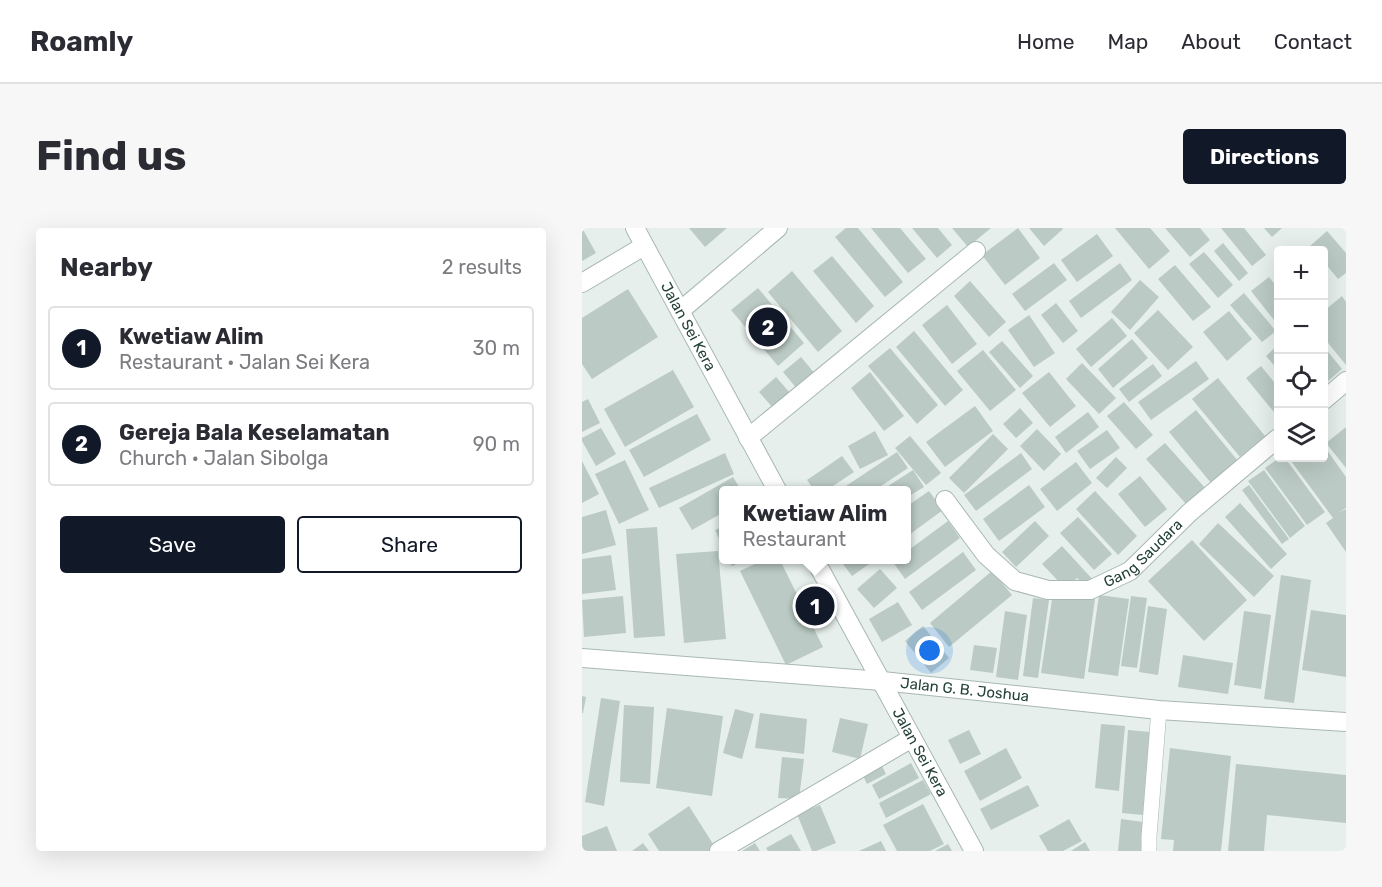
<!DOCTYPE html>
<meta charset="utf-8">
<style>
body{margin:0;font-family:Rubik,sans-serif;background:#f7f7f7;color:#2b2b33}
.controls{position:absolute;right:18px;top:18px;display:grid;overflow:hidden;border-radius:6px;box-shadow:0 6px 24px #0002}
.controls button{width:54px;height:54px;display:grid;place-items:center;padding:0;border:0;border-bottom:2px solid #e1e1e2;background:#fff;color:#2b2b33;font:30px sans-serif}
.you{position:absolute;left:348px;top:423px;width:21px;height:21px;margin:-15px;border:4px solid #fff;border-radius:50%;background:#1a73e8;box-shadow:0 0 0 9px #1a73e833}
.badge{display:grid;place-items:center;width:39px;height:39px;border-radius:50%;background:#111827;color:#fff;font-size:20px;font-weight:700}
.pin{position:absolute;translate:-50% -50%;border:3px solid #fff;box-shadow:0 2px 6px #0006}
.popup{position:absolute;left:137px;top:258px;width:192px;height:78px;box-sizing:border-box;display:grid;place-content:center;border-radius:6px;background:#fff;filter:drop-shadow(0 2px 4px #0005);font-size:20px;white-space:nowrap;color:#7c7c81}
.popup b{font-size:22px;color:#2b2b33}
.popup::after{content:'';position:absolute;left:50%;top:100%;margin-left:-12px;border:12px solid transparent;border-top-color:#fff}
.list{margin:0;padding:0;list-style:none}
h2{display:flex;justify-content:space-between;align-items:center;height:78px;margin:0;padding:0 24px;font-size:26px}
h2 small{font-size:20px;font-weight:400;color:#7c7c81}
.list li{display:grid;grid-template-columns:39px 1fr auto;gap:18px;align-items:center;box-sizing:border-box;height:84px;margin:0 12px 12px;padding:0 12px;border:2px solid #e1e1e2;border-radius:6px}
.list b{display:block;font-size:22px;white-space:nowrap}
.list p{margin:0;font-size:20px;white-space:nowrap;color:#7c7c81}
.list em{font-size:20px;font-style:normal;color:#7c7c81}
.actions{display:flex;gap:12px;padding:18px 24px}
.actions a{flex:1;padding:14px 0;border:2px solid #111827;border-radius:6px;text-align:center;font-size:21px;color:#111827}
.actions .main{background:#111827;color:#fff}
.icon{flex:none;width:33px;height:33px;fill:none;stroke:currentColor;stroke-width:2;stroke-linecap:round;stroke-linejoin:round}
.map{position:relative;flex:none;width:764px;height:623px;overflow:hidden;border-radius:6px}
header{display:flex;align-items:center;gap:36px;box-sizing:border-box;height:84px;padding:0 30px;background:#fff;border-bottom:2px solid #e1e1e2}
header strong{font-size:28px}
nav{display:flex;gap:33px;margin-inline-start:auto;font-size:21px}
.intro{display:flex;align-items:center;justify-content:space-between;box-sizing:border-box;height:144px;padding:0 36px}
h1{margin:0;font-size:42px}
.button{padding:15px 27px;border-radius:6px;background:#111827;color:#fff;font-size:21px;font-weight:700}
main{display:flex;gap:36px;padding:0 36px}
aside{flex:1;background:#fff;border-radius:6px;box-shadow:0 6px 24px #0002}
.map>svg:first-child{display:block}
.building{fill:#bbcac4}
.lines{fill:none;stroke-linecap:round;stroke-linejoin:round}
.service-casing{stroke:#a8b8b2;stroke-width:16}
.minor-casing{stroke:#a8b8b2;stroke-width:20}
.tertiary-casing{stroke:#a8b8b2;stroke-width:20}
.service{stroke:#fff;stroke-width:15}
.minor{stroke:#fff;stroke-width:18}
.tertiary{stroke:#fff;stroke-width:18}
.labels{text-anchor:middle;stroke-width:4.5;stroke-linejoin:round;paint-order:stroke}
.street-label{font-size:15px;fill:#24423a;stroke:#f7fbf9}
</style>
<header>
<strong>Roamly</strong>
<nav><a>Home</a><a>Map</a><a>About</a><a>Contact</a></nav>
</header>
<div class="intro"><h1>Find us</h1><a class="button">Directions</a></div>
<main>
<aside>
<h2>Nearby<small>2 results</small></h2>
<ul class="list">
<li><span class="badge">1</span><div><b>Kwetiaw Alim</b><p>Restaurant · Jalan Sei Kera</p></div><em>30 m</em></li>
<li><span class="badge">2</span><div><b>Gereja Bala Keselamatan</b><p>Church · Jalan Sibolga</p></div><em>90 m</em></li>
</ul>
<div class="actions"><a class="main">Save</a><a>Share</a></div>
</aside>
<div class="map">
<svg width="764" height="623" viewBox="0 0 764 623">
<rect width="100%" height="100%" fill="#e6efeb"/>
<g class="building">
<path d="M 0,0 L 14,25 L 0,33 Z"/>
<path d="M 107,0 L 145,0 L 123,19 Z"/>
<path d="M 264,0 L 276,0 L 321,54 L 303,69 L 253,9 Z"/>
<path d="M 289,0 L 318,0 L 344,31 L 326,45 Z"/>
<path d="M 330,0 L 356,0 L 370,17 L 355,30 Z"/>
<path d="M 370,0 L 409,0 L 386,19 Z"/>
<path d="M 436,0 L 458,30 L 423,57 L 400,27 Z"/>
<path d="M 447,0 L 480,0 L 481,1 L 462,18 Z"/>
<path d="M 533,0 L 568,0 L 588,23 L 567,41 Z"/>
<path d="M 583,0 L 618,0 L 628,12 L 608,29 Z"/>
<path d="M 639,0 L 662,0 L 684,27 L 670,38 Z"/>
<path d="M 682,0 L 700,0 L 690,9 Z"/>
<path d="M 745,3 L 764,25 L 764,45 L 756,51 L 742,34 L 742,22 L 732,22 L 728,18 Z"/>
<path d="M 515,6 L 531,28 L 495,54 L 479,32 Z"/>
<path d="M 641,15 L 666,45 L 657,53 L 632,23 Z"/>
<path d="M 622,24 L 651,57 L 636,70 L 607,36 Z"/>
<path d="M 250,28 L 292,78 L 274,95 L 231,43 Z"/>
<path d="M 472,35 L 485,52 L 443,83 L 430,66 Z"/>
<path d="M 538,35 L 550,52 L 499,90 L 487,73 Z"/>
<path d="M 593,37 L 629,79 L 611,93 L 576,51 Z"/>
<path d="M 210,43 L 260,103 L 236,124 L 186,64 Z"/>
<path d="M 687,49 L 696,60 L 696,97 L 669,63 Z"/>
<path d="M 558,52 L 577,69 L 548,102 L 529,84 Z"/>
<path d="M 388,53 L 424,94 L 407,109 L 372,68 Z"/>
<path d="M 176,60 L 222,115 L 196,138 L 149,82 Z"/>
<path d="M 46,61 L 76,109 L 10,151 L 0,136 L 0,90 Z"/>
<path d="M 662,65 L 694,103 L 680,114 L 648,77 Z"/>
<path d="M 760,68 L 764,74 L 764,137 L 742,110 L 742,83 Z"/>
<path d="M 474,75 L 496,103 L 481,115 L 459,87 Z"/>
<path d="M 365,77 L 395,116 L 370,136 L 340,97 Z"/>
<path d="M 576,82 L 611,119 L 586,142 L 552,105 Z"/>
<path d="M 647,83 L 670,111 L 645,133 L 621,104 Z"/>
<path d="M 447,87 L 473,125 L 452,139 L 426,102 Z"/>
<path d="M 530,90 L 545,108 L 509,139 L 494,121 Z"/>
<path d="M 332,103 L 381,162 L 363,178 L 314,119 Z"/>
<path d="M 550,111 L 566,130 L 531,160 L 516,141 Z"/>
<path d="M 420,113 L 451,148 L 438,160 L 407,124 Z"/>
<path d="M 696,117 L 696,142 L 684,128 Z"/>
<path d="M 742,119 L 760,141 L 745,154 L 742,149 Z"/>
<path d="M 308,120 L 356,177 L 335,196 L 286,138 Z"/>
<path d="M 401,122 L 434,162 L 408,183 L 375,143 Z"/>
<path d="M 219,129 L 234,147 L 216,162 L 201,144 Z"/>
<path d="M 614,133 L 627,151 L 569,192 L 556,174 Z"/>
<path d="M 500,135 L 534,170 L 517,186 L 484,151 Z"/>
<path d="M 571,136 L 580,148 L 547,174 L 537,161 Z"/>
<path d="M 679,138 L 696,159 L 696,189 L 664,150 Z"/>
<path d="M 91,142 L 112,179 L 43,219 L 22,181 Z"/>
<path d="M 288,144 L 322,188 L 302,203 L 269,160 Z"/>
<path d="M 467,144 L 494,178 L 468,199 L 440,165 Z"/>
<path d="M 194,149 L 209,166 L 192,181 L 177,164 Z"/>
<path d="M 636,150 L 683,208 L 658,229 L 610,171 Z"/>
<path d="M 6,171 L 18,195 L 0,204 L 0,174 Z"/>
<path d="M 542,174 L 571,207 L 554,221 L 525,188 Z"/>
<path d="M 393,178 L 411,203 L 363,239 L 344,214 Z"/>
<path d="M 438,180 L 451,195 L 434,210 L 421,196 Z"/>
<path d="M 614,182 L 656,233 L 629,255 L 587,204 Z"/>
<path d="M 506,184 L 517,199 L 484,225 L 473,209 Z"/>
<path d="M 115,186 L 129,212 L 62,249 L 47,222 Z"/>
<path d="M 764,199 L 764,240 L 744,215 Z"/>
<path d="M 19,200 L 34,226 L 14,238 L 0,213 L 0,210 Z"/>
<path d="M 455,201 L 479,226 L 462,243 L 438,218 Z"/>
<path d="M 525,202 L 538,220 L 508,241 L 495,223 Z"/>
<path d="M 293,203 L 306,227 L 278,241 L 266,218 Z"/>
<path d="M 411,206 L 426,221 L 382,265 L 367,250 Z"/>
<path d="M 328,208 L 359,245 L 344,257 L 313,220 Z"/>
<path d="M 583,215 L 624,261 L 605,277 L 564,231 Z"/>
<path d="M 742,218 L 764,249 L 764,280 L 756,285 L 764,281 L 764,324 L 744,295 L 751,290 L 709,233 L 713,230 L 742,230 Z"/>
<path d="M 315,224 L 326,240 L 293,262 L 262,262 L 261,260 Z"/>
<path d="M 143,225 L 152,246 L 77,280 L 67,260 Z"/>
<path d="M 439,225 L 450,241 L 394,283 L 382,267 Z"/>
<path d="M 260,228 L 272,244 L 245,262 L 232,262 L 225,252 Z"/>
<path d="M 534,229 L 545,240 L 525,260 L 514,250 Z"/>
<path d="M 697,230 L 703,230 L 743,284 L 725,297 L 683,240 Z"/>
<path d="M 43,232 L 67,282 L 37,296 L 13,246 Z"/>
<path d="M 0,233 L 17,266 L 0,275 Z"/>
<path d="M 494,234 L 510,255 L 475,283 L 458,261 Z"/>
<path d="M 331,242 L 342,259 L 324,270 L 324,262 L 300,262 Z"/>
<path d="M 682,242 L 723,298 L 708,310 L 666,253 Z"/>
<path d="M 558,248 L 585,281 L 563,299 L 536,266 Z"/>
<path d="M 151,249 L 159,262 L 142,262 L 142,284 L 110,302 L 97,280 Z"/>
<path d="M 447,257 L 463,279 L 417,313 L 401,291 Z"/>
<path d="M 667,257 L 707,311 L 700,316 L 660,262 Z"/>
<path d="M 347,263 L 361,282 L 324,309 L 324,279 Z"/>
<path d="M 513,263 L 555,308 L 536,327 L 494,281 Z"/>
<path d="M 658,275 L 705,326 L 689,341 L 643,289 Z"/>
<path d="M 24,282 L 34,317 L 0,326 L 0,289 Z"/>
<path d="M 496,289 L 530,326 L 512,342 L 478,305 Z"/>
<path d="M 366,293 L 378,310 L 323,351 L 311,334 L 314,332 L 324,332 L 324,324 Z"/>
<path d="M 453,293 L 467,308 L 434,339 L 420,324 Z"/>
<path d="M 636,295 L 692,348 L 672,369 L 617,316 Z"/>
<path d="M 142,298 L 142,321 L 133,302 Z"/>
<path d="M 75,299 L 83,408 L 52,410 L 44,301 Z"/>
<path d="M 610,312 L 665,372 L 622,413 L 566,353 Z"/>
<path d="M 480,318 L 513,354 L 505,361 L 495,350 L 484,361 L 460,336 Z"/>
<path d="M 136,323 L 144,411 L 102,415 L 94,326 Z"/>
<path d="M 381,324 L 394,342 L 340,382 L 327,364 Z"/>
<path d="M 29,327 L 34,362 L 0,366 L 0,331 Z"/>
<path d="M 146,332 L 164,332 L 150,338 Z"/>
<path d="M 181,332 L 198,332 L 241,419 L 204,437 L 158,343 Z"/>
<path d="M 258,332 L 293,332 L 270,348 Z"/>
<path d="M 298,341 L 315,360 L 292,380 L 275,361 Z"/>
<path d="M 410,343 L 430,367 L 367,419 L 348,395 Z"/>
<path d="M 699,347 L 729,352 L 712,475 L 682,471 Z"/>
<path d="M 471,365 L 513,371 L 502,451 L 459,445 Z"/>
<path d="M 517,367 L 547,371 L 536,448 L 506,444 Z"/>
<path d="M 41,368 L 44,405 L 2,409 L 0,372 Z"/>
<path d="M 549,368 L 565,370 L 555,440 L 539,438 Z"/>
<path d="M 451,370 L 467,372 L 456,450 L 441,448 Z"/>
<path d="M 316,374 L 330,397 L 300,414 L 287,391 Z"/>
<path d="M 566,378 L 585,381 L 576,447 L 557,444 Z"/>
<path d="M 729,382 L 764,387 L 764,449 L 720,442 Z"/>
<path d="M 423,383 L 445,387 L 436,452 L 414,449 Z"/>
<path d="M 662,383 L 689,387 L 679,461 L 652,457 Z"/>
<path d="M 341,398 L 367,430 L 349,445 L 323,413 Z"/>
<path d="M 392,417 L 415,420 L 411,445 L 388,442 Z"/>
<path d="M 601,427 L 651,435 L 646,466 L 596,459 Z"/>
<path d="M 0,468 L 4,469 L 1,485 L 0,485 Z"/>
<path d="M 19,470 L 38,473 L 22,578 L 3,574 Z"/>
<path d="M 42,477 L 72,479 L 68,556 L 38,554 Z"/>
<path d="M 85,480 L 141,488 L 130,568 L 74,560 Z"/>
<path d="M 153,481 L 172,486 L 160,531 L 141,525 Z"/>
<path d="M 178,485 L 225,491 L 222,526 L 173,520 Z"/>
<path d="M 258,490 L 286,496 L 278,531 L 250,524 Z"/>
<path d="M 519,496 L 543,498 L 537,563 L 513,560 Z"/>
<path d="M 387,502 L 399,526 L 378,536 L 366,512 Z"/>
<path d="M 546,502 L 568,504 L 561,587 L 540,585 Z"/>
<path d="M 424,520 L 440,550 L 398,573 L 382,543 Z"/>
<path d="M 588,520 L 649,528 L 639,623 L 591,623 L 592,612 L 579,611 Z"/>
<path d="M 200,529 L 222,531 L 217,571 L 196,570 Z"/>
<path d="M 298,534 L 304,546 L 285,556 L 279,544 Z"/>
<path d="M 329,535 L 337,550 L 297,571 L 290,557 Z"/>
<path d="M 654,536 L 764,547 L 764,595 L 685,587 L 682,623 L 646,623 Z"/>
<path d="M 341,552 L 349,566 L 304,590 L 297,575 Z"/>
<path d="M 446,557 L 457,578 L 409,602 L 398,581 Z"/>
<path d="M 341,576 L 362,616 L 348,623 L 315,623 L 301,597 Z"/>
<path d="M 238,577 L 254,615 L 234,623 L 230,623 L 215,586 Z"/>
<path d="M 107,578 L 133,619 L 127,623 L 77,623 L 66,606 Z"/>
<path d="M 487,591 L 500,613 L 481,623 L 466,623 L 457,608 Z"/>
<path d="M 539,591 L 562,594 L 559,623 L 536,623 Z"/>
<path d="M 25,598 L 35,623 L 0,623 L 0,608 Z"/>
<path d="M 209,606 L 219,623 L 186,623 L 184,620 Z"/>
<path d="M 299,613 L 304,623 L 277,623 Z"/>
<path d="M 503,614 L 508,623 L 489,623 Z"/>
<path d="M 61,615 L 67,623 L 50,623 Z"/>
<path d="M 173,615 L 178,623 L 160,623 Z"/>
<path d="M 366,616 L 370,623 L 353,623 Z"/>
</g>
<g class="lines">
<g class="service-casing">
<path id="service" d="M 567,623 L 567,608 L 577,482"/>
</g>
<g class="minor-casing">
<g id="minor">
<path id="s1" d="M 53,0 L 195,262"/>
<path d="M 0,55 L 62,18"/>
<path d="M 98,83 L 196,0"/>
<path d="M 742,172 L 764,153"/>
<path d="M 166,210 L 394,23"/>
<path id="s2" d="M 363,272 L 404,327 L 433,353 L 466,362 L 508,362 L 548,343 L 607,285 L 696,210"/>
<path id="s3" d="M 233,332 L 392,623"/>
<path d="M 137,623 L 330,510"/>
</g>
</g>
<g class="tertiary-casing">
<g id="tertiary">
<path id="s4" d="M 0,430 L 300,453 L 577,482 L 764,494"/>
</g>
</g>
<use href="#service" class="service"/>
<use href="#minor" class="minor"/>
<use href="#tertiary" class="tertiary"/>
</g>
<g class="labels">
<g class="street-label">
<text dy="5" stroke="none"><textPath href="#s1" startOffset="112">Jalan Sei Kera</textPath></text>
<text dy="5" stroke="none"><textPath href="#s2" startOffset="249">Gang Saudara</textPath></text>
<text dy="5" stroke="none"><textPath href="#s4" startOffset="384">Jalan G. B. Joshua</textPath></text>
<text dy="5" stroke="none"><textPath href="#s3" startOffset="219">Jalan Sei Kera</textPath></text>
</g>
</g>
</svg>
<div class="controls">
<button>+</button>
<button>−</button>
<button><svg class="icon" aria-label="locate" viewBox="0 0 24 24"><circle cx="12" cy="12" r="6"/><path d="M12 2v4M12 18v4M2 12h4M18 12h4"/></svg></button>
<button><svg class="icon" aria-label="layers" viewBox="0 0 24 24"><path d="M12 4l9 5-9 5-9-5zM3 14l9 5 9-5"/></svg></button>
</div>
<div class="you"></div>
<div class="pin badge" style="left:233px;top:378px">1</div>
<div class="popup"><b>Kwetiaw Alim</b>Restaurant</div>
<div class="pin badge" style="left:186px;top:99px">2</div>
</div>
</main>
